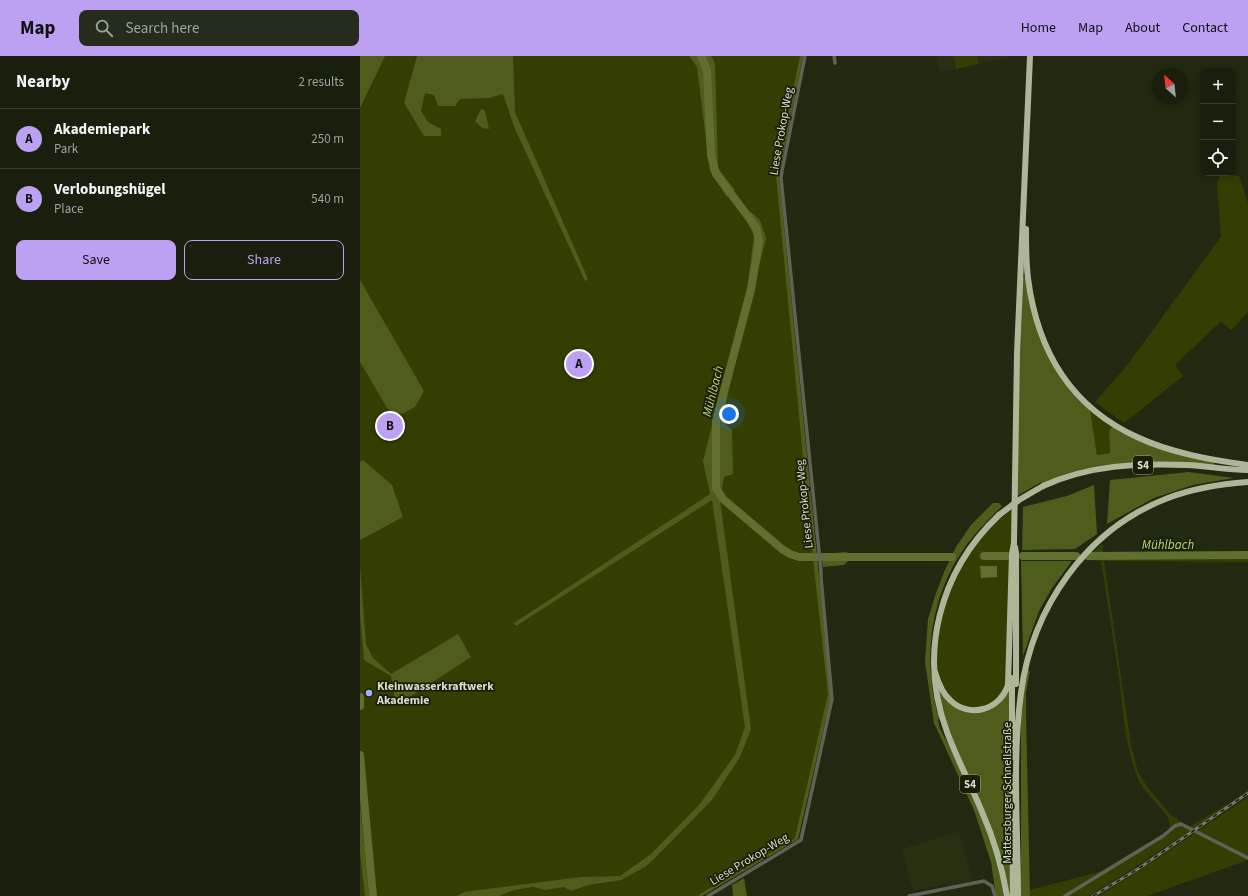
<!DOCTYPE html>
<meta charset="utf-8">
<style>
body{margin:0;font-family:"Source Sans 3",sans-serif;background:#272b1b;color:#f1f3f6}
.controls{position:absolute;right:12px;top:12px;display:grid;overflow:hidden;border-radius:8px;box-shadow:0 2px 6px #0003}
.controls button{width:36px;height:36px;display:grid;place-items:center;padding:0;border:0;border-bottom:1px solid #383c2e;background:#1a1e0d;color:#f1f3f6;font:20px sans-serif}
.compass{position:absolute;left:792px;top:12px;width:36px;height:36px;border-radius:50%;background:#1a1e0d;box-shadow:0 2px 6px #0003;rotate:333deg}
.you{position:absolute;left:369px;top:358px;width:14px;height:14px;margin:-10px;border:3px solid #fff;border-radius:50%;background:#1a73e8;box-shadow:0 0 0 6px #1a73e833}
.badge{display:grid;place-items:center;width:26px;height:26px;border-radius:50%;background:#bca0f2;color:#111;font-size:13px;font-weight:700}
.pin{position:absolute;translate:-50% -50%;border:2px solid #fff;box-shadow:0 1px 4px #0006}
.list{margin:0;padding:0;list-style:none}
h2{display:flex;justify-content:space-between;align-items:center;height:52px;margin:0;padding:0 16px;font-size:17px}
h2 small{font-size:13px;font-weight:400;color:#9fa29d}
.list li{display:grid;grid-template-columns:26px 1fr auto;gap:12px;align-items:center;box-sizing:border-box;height:60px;padding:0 16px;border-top:1px solid #383c2e}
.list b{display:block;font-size:15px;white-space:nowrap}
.list p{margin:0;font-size:13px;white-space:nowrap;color:#9fa29d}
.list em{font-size:13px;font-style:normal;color:#9fa29d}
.actions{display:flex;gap:8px;padding:12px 16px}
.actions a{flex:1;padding:9px 0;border:1px solid #bca0f2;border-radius:8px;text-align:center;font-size:14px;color:#bca0f2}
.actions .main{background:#bca0f2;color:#111}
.icon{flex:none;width:22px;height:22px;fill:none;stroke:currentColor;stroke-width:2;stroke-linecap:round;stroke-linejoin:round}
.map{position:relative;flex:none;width:888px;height:840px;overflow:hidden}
header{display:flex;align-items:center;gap:24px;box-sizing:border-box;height:56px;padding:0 20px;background:#bca0f2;color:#111}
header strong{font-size:19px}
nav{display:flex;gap:22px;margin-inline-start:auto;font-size:14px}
.search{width:280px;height:36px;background:#272b1b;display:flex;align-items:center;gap:10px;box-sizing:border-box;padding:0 14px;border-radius:8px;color:#9fa29d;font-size:15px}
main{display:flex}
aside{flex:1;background:#1a1e0d}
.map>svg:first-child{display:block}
.built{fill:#292f11}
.green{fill:#343e03}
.forest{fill:#4f5c1c}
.water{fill:#616e2f}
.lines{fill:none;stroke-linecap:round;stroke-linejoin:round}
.river{stroke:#616e2f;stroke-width:8}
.street{stroke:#5f6256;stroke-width:3.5}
.highway{stroke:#aeb69a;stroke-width:6}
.rail-casing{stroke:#767a68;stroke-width:3}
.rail{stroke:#1a1e07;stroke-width:1.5;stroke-dasharray:4.5;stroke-linecap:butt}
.highway-bridge{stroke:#aeb69a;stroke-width:6}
.poi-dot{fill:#9cb4fd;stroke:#1a1e07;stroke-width:1.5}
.labels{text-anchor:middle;stroke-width:3.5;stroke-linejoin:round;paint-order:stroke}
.shield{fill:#1a1e07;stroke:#9fa392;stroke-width:1}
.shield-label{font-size:11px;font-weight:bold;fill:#d8dcce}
.street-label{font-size:12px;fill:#d8dcce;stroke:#1a1e07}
.poi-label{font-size:12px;font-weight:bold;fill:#d8dcce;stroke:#1a1e07;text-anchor:start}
.water-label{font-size:13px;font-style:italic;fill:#bdd277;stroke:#1a1e07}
</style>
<header>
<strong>Map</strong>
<div class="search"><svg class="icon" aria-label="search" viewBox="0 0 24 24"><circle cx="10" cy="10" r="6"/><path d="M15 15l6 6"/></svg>Search here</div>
<nav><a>Home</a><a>Map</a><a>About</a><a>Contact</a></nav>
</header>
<main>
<aside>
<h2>Nearby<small>2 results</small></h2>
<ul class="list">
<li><span class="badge">A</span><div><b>Akademiepark</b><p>Park</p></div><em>250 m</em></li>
<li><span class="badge">B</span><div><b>Verlobungshügel</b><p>Place</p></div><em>540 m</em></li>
</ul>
<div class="actions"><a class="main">Save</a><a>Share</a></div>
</aside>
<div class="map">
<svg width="888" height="840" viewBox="0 0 888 840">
<rect width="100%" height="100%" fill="#232811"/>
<g class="built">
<path d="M 576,0 L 593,0 L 596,13 L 579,16 Z"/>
<path d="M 617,0 L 655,0 L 619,8 Z"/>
<path d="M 599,775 L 612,825 L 590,830 L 587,828 L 553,835 L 542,793 Z"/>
</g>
<g class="green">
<path d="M 0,0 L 443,0 L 419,120 L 471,640 L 438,783 L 342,840 L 0,840 Z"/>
<path d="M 593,0 L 617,0 L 619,8 L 596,13 Z"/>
<path d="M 860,117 L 879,120 L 888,147 L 888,256 L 871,274 L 861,265 L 815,309 L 823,320 L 764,367 L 735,346 L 765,312 L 861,181 L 857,130 Z"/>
<path d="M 730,353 L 753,368 L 749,376 L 750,397 L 737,399 Z"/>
<path d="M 654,452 L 649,624 L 642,642 L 618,654 L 591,646 L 575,616 L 577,570 L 595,516 L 639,459 L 641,462 Z"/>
<path d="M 743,487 L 743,497 L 888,498 L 888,506 L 744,505 L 771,689 L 778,716 L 788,732 L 811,759 L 829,771 L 866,749 L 867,750 L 771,814 L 728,840 L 670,840 L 670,834 L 739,816 L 808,775 L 810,770 L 808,761 L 784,733 L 778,723 L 773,709 L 766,680 L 758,614 L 741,505 L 725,504 Z"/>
<path d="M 888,741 L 888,804 L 787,840 L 738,840 L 779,815 Z"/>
</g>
<g class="forest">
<path d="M 0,0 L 25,0 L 0,52 Z"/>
<path d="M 57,0 L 153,0 L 155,56 L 228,223 L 225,225 L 155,73 L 143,38 L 129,42 L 100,43 L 95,50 L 78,50 L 74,39 L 65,37 L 61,55 L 68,66 L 81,73 L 81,80 L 64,80 L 44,47 Z"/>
<path d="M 329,0 L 351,0 L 355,7 L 358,112 L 375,134 L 367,141 L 350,115 L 337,11 Z"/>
<path d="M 440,0 L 443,0 L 419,120 L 471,640 L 438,783 L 342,840 L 339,840 L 340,838 L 435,782 L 468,638 L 452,494 L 416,120 Z"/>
<path d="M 121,53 L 125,55 L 129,73 L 122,72 L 115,65 Z"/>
<path d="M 391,156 L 400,164 L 406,182 L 366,346 L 364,367 L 372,374 L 373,418 L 364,421 L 360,444 L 391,673 L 380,701 L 352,744 L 295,802 L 285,811 L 261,824 L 228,829 L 211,835 L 204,831 L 185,834 L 173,831 L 154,834 L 139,840 L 97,840 L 104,836 L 221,821 L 260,820 L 291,798 L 339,749 L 375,699 L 385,671 L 352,444 L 156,570 L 154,567 L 350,438 L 343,405 L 388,227 L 394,179 L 385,162 Z"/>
<path d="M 668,221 L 688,296 L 730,353 L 737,399 L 750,397 L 749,376 L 753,368 L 777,381 L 855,403 L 854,411 L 827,409 L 745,412 L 683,430 L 681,426 L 654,442 L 660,222 Z"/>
<path d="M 0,224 L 64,335 L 55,351 L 42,358 L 29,355 L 0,306 Z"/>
<path d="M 3,404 L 32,429 L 43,461 L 0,484 L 0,406 Z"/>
<path d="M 829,416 L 874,422 L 833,429 L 794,442 L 747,468 L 750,424 Z"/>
<path d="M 734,429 L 737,478 L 715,493 L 662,494 L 663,451 L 707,440 Z"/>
<path d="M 633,447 L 639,447 L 642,450 C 628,464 614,478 603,494 C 570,541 562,607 579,662 L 578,664 L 580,673 C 609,725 635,781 644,840 L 636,840 L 631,806 L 614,754 L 574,667 L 565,606 L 568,563 L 576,537 L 585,514 L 596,491 L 611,469 Z"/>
<path d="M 487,496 L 490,500 L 490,503 L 484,509 L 463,511 L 461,498 Z"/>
<path d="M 661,505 L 712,505 L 692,532 L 679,555 L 663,600 Z"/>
<path d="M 0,511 L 6,588 L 13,602 L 31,618 L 98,578 L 111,601 L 36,650 L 31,620 L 4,604 L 0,558 Z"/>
<path d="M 667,614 L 670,615 L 666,636 L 666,656 L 670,840 L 661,840 L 661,655 Z"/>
<path d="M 579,628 L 582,633 L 601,651 L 630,651 L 648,629 L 652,638 L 653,840 L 647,840 L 639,801 L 579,652 Z"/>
<path d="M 0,748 L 9,840 L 5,840 L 0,796 Z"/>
<path d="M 384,822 L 387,840 L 373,840 L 372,829 Z"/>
</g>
<path class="water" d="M 620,510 L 637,510 L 637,521 L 621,522 Z"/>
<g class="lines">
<g class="river">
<path d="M 341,0 L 347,14 L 351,99 L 356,118 L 396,171 L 399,185 L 391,234 L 356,365 L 356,432 L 363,443 L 422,493 L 430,498 L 439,501 L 592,501"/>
<path d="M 624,500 L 647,500"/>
<path d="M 663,500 L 716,500"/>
<path d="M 728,500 L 888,499"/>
<path d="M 0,641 L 0,650"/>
<path d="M 0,699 L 13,840"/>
</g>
<g class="street">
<path d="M 474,0 L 475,7"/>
<path d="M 348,840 L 441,784 L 472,643 L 461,522 L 461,515 L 421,122 L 422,115 L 445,0"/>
<path d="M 549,840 L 624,825 L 632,830 L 635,840"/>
<path d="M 705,840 L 803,780 L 815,770 L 821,768 L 888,802"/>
</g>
<g class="highway">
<path d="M 666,173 C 666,189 666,206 668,222 C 677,293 709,350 777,381 C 811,397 851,404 888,409"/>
<path d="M 683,430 C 729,409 778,407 827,409 C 847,410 868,414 888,414"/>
<path d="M 639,459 C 579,516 558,598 587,676 C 597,703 611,729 622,756 C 634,783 642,811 647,840"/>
<path d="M 655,491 L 656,497 L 656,628"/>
<path d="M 575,616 C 578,626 582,637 590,644 C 609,663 640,654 648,629 L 652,498 L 654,487 L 657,297 L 670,0"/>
<path d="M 652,622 L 652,701"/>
<path d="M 652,720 L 653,840"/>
<path d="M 658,840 C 658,773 652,703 661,637 C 672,552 726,473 808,442 C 834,432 861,428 888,426"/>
</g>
<g class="rail-casing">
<path id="rail" d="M 733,840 L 778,813 L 888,737"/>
</g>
<use href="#rail" class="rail"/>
<path class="highway-bridge" d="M 639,459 L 659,444 L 683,430"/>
</g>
<circle class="poi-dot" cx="9" cy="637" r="4"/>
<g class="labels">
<g class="shield">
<rect x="773" y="400" width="20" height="18" rx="3"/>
<rect x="600" y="719" width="20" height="18" rx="3"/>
</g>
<g class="shield-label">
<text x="783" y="413">S4</text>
<text x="610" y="732">S4</text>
</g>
<g class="street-label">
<text transform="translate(421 75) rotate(-80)" y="4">Liese Prokop-Weg</text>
<text transform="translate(444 448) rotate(-96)" y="4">Liese Prokop-Weg</text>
<text transform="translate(647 737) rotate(-90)" y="4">Mattersburger Schnellstraße</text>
<text transform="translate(389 803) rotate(-31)" y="4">Liese Prokop-Weg</text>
</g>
<g class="poi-label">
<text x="17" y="634">Kleinwasserkraftwerk<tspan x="17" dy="14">Akademie</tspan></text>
</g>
<g class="water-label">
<text transform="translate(352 335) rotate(-76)" y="5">Mühlbach</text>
<text x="808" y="493">Mühlbach</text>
</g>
</g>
</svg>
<div class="controls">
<button>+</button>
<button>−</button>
<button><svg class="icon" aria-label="locate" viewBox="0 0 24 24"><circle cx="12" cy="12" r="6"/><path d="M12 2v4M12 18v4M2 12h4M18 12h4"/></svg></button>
</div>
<svg class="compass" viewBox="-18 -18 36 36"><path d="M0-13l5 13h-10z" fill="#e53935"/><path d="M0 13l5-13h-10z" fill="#9fa29d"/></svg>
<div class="you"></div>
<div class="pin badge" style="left:219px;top:308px">A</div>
<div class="pin badge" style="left:30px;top:370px">B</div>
</div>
</main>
